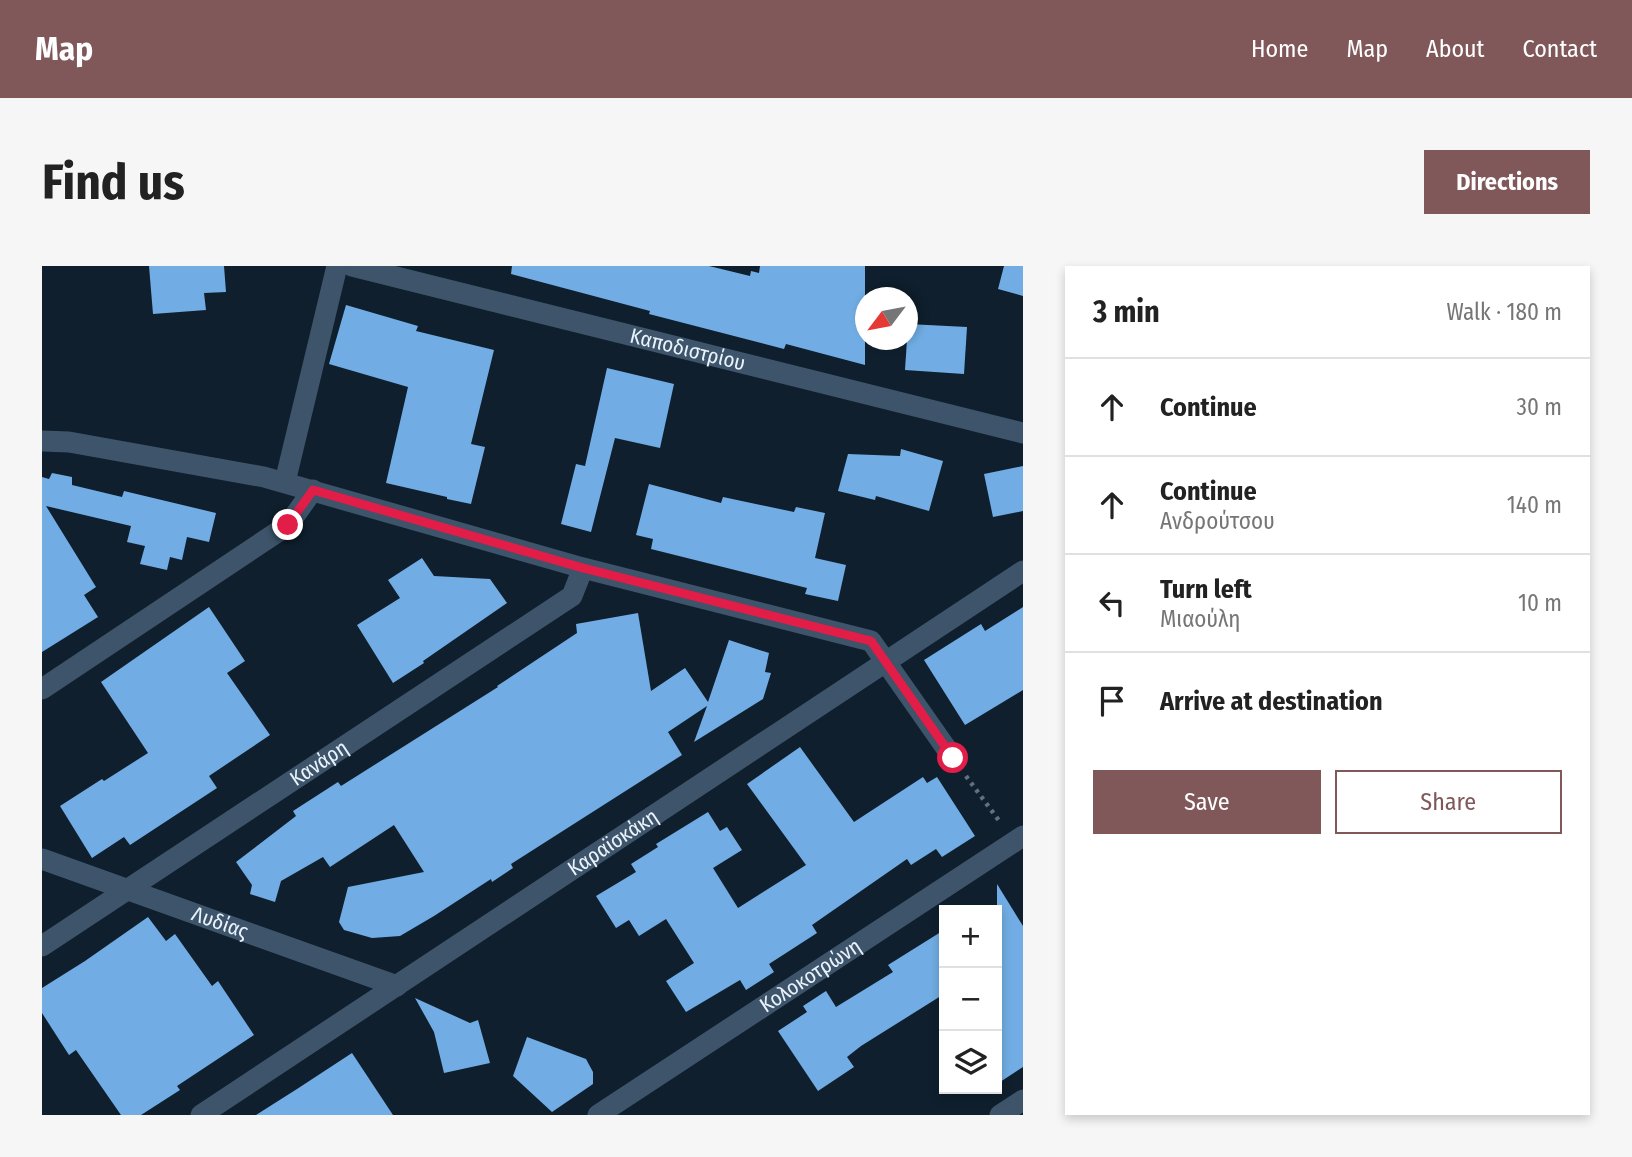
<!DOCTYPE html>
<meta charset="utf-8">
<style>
body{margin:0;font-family:"Fira Sans Condensed",sans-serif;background:#f6f6f6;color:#222}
.controls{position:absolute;right:21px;bottom:21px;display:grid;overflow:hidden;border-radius:0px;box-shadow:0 4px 10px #0003}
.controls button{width:63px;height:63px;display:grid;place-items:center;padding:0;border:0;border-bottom:2px solid #e0e0e0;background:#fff;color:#222;font:35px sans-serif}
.compass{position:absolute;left:813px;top:21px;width:63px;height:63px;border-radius:50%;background:#fff;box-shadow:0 4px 10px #0003;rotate:238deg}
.stop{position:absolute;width:21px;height:21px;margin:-16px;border:5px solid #e11d48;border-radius:50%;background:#fff}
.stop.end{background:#e11d48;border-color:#fff;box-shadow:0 2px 7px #0008}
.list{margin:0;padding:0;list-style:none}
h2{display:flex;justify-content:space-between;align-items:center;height:91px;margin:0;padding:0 28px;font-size:30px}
h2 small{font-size:23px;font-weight:400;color:#767676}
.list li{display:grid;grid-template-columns:46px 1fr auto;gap:21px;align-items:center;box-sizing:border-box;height:98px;padding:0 28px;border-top:2px solid #e0e0e0}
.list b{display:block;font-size:26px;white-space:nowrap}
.list p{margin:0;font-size:23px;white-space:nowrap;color:#767676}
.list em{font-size:23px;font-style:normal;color:#767676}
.actions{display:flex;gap:14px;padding:21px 28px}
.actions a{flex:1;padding:16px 0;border:2px solid #80585a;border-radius:0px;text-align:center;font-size:24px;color:#80585a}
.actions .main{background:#80585a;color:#fff}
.icon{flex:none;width:38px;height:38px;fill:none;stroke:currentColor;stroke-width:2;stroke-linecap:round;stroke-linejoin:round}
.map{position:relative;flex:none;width:981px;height:849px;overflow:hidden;border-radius:0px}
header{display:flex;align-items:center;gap:42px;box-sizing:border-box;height:98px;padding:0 35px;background:#80585a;color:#fff}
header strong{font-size:33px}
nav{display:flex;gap:38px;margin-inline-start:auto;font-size:24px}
.intro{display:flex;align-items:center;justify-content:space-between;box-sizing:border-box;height:168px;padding:0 42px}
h1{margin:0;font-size:49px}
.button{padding:18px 32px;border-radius:0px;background:#80585a;color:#fff;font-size:24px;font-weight:700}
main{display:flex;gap:42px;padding:0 42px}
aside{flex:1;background:#fff;border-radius:0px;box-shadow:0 4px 10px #0003}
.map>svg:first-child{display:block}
.building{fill:#71ade4}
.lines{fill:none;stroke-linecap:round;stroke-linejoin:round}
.path{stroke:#63707d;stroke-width:4.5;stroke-dasharray:3.5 5;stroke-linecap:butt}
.minor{stroke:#3d546a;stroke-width:21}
.route{stroke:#e11d48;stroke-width:9}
.labels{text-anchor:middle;stroke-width:7;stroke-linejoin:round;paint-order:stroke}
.street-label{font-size:21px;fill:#e9f3fd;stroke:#071623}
</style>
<header>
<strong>Map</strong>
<nav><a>Home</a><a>Map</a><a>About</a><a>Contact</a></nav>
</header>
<div class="intro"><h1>Find us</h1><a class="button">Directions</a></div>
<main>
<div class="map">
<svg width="981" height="849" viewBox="0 0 981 849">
<rect width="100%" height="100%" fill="#0f1f2d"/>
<g class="building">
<path d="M 107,0 L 182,0 L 184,26 L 162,27 L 164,44 L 111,48 Z"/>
<path d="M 470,0 L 667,0 L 708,10 L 709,5 L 717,7 L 718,0 L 823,0 L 823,99 L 744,78 L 742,83 L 607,48 L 608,45 L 469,8 Z"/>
<path d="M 962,0 L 981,0 L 981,30 L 956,23 Z"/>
<path d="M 304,39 L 376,60 L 374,65 L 452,84 L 429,178 L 443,181 L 429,238 L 405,233 L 405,231 L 344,217 L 366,121 L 287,98 Z"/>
<path d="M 866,58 L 925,61 L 922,108 L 863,104 Z"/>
<path d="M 565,102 L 632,118 L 618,182 L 573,172 L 549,266 L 519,258 L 534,198 L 543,200 Z"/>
<path d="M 859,183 L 901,195 L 887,245 L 834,230 L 833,234 L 796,225 L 806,188 L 858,190 Z"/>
<path d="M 981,200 L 981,245 L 951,251 L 942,208 Z"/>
<path d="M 10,207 L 30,211 L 30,219 L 80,231 L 82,225 L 174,247 L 167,276 L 145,271 L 140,294 L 128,291 L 125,304 L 98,298 L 103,280 L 85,276 L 89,260 L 4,240 L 54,321 L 42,329 L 56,351 L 0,386 L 0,211 L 7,213 Z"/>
<path d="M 607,218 L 679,237 L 681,231 L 752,246 L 754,241 L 783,247 L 773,292 L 804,299 L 796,335 L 763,328 L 765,322 L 609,283 L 611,273 L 594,269 Z"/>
<path d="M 380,292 L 392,310 L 448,313 L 465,337 L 381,395 L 382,397 L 351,417 L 315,359 L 358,332 L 346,314 Z"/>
<path d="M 167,341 L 203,395 L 185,407 L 228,469 L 167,510 L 175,522 L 88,579 L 82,571 L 50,592 L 18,540 L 60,513 L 62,515 L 106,487 L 59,416 Z"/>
<path d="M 981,341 L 981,424 L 923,459 L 882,394 L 939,358 L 943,365 Z"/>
<path d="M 596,347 L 609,425 L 643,402 L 666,436 L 687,374 L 727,387 L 723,406 L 729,407 L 721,433 L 652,476 L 665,440 L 626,466 L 640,489 L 469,598 L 471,602 L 450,616 L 449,613 L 392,650 L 358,670 L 330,672 L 302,664 L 297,656 L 306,621 L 382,606 L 352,559 L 288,601 L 281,591 L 239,615 L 233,636 L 208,628 L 210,619 L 194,596 L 254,550 L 251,545 L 296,516 L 299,520 L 456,421 L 455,420 L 535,367 L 534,358 Z"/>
<path d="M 758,481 L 812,556 L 881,511 L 885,517 L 895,511 L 933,570 L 900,591 L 894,583 L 869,599 L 865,593 L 770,659 L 775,667 L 727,698 L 732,706 L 704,724 L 698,714 L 644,746 L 624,715 L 652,697 L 624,653 L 597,670 L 587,654 L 574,662 L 554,630 L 594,606 L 589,598 L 616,581 L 614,578 L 666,546 L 678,565 L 685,561 L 700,584 L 671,602 L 696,642 L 764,599 L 705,518 Z"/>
<path d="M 955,618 L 981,660 L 981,801 L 955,818 Z"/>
<path d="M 106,651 L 124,675 L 133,668 L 170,720 L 176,715 L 212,769 L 135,820 L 138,824 L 99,849 L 79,849 L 34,784 L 27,789 L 0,747 L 0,722 L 43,695 Z"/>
<path d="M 902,664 L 902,728 L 819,780 L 805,791 L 812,801 L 776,825 L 736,765 L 765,746 L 761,740 L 784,725 L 794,741 L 851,706 L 846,699 Z"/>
<path d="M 373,732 L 428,757 L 436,754 L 448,797 L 402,807 L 392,766 Z"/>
<path d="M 485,771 L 544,793 L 551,806 L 551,818 L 510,846 L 471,810 Z"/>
<path d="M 310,787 L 351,849 L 214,849 L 255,823 Z"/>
</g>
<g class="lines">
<path class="path" d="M 924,510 L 958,556"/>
<g class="minor">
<path id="s1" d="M 310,0 L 981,167"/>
<path d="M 0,175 L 27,176 L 222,211 L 541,302 L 829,375 L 911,492"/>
<path d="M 243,216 L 295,0"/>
<path d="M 0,423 L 246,259 L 271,224"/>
<path id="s2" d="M 0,593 L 355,720"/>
<path id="s3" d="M 0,680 L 530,330 L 541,302"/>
<path id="s4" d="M 159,849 L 981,305"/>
<path id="s5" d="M 556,849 L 981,570"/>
<path d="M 958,849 L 981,834"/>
</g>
</g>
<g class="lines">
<path class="route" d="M 246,259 L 271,224 L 541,302 L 829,375 L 911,492"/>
</g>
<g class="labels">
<g class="street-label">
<text dy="7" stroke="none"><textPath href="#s1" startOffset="346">Καποδιστρίου</textPath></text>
<text dy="7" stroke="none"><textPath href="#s3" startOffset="332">Κανάρη</textPath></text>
<text dy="7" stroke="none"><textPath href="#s4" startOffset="494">Καραϊσκάκη</textPath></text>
<text dy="7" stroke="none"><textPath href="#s2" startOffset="189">Λυδίας</textPath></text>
<text dy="7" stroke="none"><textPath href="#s5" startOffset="254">Κολοκοτρώνη</textPath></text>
</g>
</g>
</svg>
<div class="controls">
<button>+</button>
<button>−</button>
<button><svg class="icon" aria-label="layers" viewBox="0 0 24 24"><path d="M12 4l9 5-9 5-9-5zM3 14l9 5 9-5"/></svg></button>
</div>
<svg class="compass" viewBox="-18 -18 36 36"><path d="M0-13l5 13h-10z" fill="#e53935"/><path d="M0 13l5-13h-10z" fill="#767676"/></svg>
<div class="stop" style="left:911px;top:492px"></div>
<div class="stop end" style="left:246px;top:259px"></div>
</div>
<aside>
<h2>3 min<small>Walk · 180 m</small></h2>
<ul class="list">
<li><svg class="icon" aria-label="ahead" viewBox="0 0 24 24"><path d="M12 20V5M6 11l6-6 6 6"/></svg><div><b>Continue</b></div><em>30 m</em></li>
<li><svg class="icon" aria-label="ahead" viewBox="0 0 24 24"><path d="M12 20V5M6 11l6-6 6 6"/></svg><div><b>Continue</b><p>Ανδρούτσου</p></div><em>140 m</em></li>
<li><svg class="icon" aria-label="left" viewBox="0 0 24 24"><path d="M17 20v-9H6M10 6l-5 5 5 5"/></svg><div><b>Turn left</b><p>Μιαούλη</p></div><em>10 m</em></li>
<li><svg class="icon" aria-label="arrive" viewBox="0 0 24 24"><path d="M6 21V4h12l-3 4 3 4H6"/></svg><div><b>Arrive at destination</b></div></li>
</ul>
<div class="actions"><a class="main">Save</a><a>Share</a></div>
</aside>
</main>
